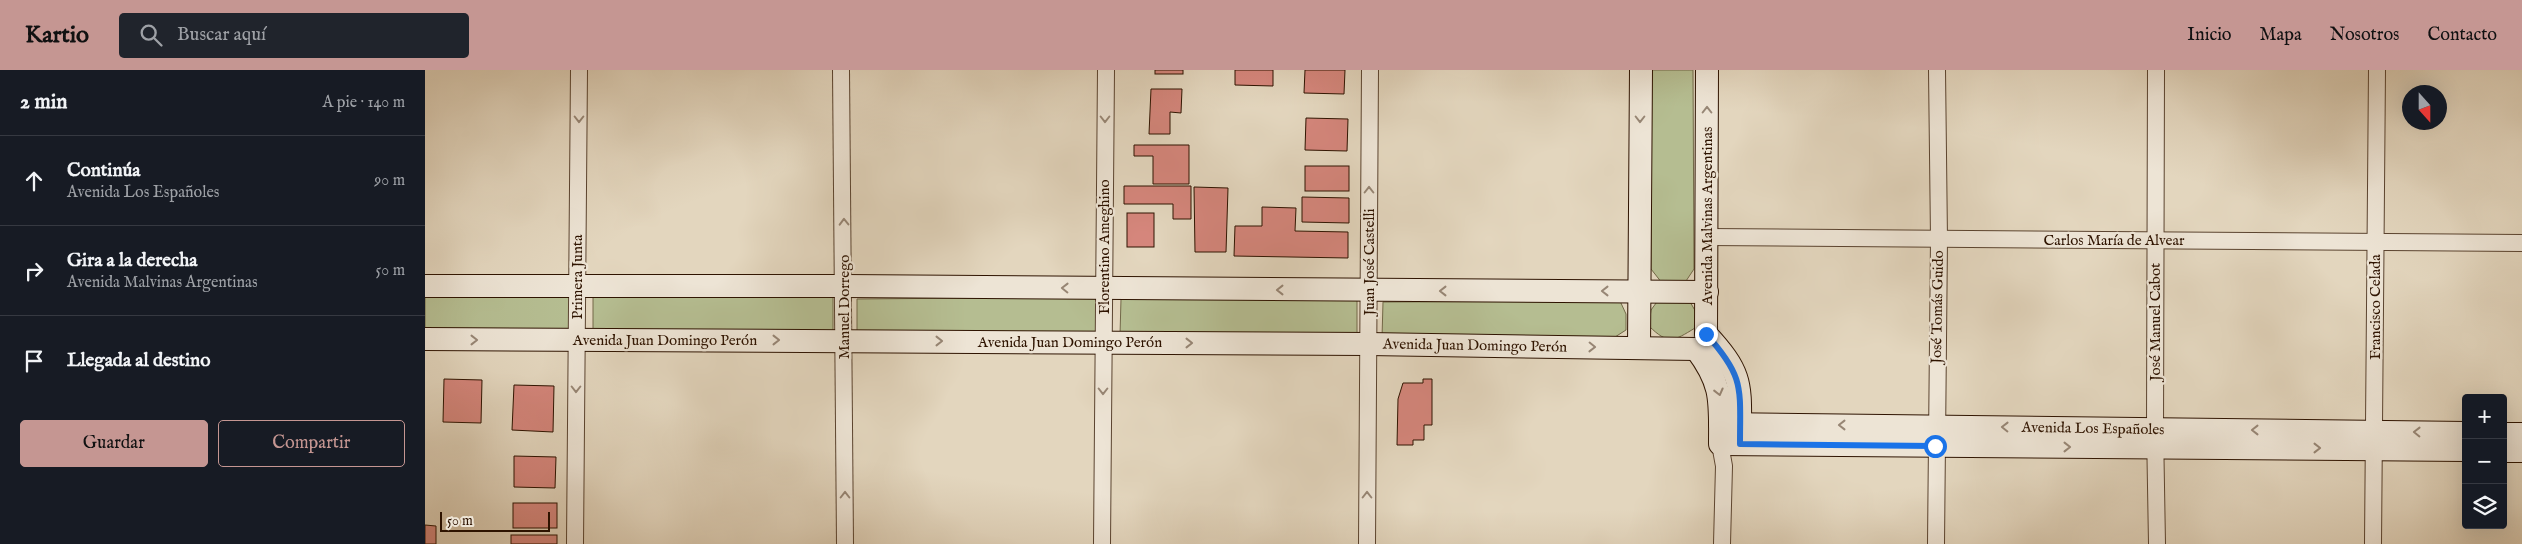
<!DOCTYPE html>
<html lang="es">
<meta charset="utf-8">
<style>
body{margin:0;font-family:"IM FELL English",serif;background:#20242c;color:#f1f3f6}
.controls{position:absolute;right:15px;bottom:15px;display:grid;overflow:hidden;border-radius:5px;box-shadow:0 5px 20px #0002}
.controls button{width:45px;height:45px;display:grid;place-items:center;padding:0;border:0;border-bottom:1px solid #363941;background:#171b24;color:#f1f3f6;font:25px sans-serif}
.compass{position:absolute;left:1977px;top:15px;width:45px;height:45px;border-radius:50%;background:#171b24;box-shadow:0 5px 20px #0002;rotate:159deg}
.scale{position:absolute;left:15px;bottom:12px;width:110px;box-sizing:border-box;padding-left:5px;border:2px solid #2e1300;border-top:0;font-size:14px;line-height:18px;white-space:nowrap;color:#2e1300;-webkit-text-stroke:4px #ede4d5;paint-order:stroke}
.stop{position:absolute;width:15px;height:15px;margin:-11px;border:4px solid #1a73e8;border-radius:50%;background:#fff}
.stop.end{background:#1a73e8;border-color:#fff;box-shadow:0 1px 5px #0008}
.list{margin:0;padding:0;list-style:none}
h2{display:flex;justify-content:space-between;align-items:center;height:65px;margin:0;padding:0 20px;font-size:21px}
h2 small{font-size:16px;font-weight:400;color:#9ea1a6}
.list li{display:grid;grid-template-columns:32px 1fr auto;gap:15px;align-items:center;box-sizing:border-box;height:90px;padding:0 20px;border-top:1px solid #363941}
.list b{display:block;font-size:19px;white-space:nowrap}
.list p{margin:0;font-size:16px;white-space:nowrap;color:#9ea1a6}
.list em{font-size:16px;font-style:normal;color:#9ea1a6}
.actions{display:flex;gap:10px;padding:15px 20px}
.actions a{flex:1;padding:11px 0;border:1px solid #c59692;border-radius:5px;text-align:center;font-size:18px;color:#c59692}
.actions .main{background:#c59692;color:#111}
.icon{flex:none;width:28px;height:28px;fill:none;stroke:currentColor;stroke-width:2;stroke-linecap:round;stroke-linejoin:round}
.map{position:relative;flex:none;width:2097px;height:474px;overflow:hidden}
header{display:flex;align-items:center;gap:30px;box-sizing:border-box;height:70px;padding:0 25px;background:#c59692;color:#111}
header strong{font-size:24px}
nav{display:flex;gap:28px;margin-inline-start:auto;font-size:18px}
.search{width:350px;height:45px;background:#20242c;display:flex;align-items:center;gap:12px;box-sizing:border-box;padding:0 18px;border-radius:5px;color:#9ea1a6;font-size:19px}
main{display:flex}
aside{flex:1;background:#171b24}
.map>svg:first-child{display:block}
.green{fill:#b5bd91;stroke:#726848}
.building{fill:#d5867c;stroke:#2e1300}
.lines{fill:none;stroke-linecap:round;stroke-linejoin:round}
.street-casing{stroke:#5b4430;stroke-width:18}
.secondary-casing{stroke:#2e1300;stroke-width:24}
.street{stroke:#ede4d5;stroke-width:16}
.secondary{stroke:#ede4d5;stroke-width:22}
.oneway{stroke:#978675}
.route{stroke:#1a73e8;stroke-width:6}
.labels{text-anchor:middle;stroke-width:4.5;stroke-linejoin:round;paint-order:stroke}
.street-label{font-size:15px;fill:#2e1300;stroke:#ede4d5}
</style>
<header>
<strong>Kartio</strong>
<div class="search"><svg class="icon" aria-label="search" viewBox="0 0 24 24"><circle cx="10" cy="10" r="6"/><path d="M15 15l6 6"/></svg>Buscar aquí</div>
<nav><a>Inicio</a><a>Mapa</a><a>Nosotros</a><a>Contacto</a></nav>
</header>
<main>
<aside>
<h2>2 min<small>A pie · 140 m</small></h2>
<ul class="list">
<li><svg class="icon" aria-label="ahead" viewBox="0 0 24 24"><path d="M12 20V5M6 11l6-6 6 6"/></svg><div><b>Continúa</b><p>Avenida Los Españoles</p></div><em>90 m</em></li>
<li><svg class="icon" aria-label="right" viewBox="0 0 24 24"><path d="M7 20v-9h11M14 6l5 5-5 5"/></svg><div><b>Gira a la derecha</b><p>Avenida Malvinas Argentinas</p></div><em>50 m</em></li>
<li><svg class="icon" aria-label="arrive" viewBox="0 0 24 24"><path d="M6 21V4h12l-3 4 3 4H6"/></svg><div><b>Llegada al destino</b></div></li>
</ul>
<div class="actions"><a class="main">Guardar</a><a>Compartir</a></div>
</aside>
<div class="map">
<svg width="2097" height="474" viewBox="0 0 2097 474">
<rect width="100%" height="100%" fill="#e3d6be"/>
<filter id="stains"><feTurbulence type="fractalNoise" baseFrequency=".004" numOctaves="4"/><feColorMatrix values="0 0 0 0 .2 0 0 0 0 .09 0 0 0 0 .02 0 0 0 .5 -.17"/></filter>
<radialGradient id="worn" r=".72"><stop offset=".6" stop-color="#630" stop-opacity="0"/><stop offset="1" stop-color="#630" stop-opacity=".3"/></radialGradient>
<g class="green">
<path d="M 1226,0 L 1268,0 L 1269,199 L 1261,211 L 1237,213 L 1226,199 Z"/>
<path d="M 0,222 L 148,223 L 149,261 L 0,260 Z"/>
<path d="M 408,226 L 408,262 L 168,263 L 168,227 Z"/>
<path d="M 672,227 L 672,263 L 432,264 L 432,229 Z"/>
<path d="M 696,229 L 932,230 L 932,266 L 695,265 Z"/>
<path d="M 1234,229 L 1264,230 L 1272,244 L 1270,258 C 1249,271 1243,275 1224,256 L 1226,240 Z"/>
<path d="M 1195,231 L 1201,244 L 1201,260 L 1190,267 L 957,268 L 958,232 Z"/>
</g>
<g class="building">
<rect x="730" y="0" width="28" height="4"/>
<path d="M 810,0 L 848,0 L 848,16 L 810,15 Z"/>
<path d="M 880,0 L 920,0 L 919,24 L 879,23 Z"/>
<path d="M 726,19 L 757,19 L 756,43 L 745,42 L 745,64 L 724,64 Z"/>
<path d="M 881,48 L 923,49 L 922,81 L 880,80 Z"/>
<path d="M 709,75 L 764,75 L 764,114 L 728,114 L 728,86 L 709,86 Z"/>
<rect x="880" y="96" width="44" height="25"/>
<path d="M 699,116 L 766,116 L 766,149 L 748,149 L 748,134 L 699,134 Z"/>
<path d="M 769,117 L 803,118 L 801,182 L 770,182 Z"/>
<path d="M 877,127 L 924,128 L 924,153 L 877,152 Z"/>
<path d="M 837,137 L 871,138 L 870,161 L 923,162 L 923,188 L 809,186 L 810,156 L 837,156 Z"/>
<rect x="702" y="143" width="27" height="34"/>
<path d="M 19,309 L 57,310 L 56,353 L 18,352 Z"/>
<path d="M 998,309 L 1007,309 L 1007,355 L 999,355 L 999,370 L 988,370 L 988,375 L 972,375 L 973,329 L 978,313 L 998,313 Z"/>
<path d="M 89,315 L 129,316 L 128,362 L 87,360 Z"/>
<path d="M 89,386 L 131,387 L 130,418 L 89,417 Z"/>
<rect x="88" y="433" width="44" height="25"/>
<path d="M 0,455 L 11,456 L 11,474 L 0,474 Z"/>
<rect x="86" y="465" width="46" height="9"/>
</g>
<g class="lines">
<g class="street-casing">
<g id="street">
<path d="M 416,0 L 420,474"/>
<path d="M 1731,0 L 1730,359 L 1732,474"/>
<path d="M 1282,167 L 2097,173"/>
<path d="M 1295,374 L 1299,396 L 1297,474"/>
<path d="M 150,474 L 154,0"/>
<path d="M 677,474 L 681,0"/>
<path d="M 942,474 L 945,0"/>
<path d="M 1511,474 L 1514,169 L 1512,0"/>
<path d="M 1948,474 L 1952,0"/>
</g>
</g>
<g class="secondary-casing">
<g id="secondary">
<path d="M 1282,0 L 1281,264 C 1319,305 1315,314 1315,368"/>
<path d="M 0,216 L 420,216 L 1282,222"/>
<path d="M 0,269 L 943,274 L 1271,279"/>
<path d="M 1214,278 L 1216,0"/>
<path d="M 1271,279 C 1298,315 1295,331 1295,374 L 2041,380"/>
<path d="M 1295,354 L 2041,363"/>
<path d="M 2078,364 L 2097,364"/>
<path d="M 2078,381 L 2097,381"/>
</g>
</g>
<use href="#street" class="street"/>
<use href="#secondary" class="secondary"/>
</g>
<defs><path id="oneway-chevron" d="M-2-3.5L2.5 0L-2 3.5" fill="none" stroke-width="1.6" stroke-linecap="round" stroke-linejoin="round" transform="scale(1.25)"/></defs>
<g class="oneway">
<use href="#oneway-chevron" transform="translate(1282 40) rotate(-90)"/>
<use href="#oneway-chevron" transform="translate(154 49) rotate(90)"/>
<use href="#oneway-chevron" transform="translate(680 49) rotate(90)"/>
<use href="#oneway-chevron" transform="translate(1215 49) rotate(90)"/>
<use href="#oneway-chevron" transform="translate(944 120) rotate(-90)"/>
<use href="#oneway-chevron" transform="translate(419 152) rotate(-91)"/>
<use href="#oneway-chevron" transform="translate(640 218) rotate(-179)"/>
<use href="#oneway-chevron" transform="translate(855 220) rotate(-180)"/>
<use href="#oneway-chevron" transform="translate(1018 221) rotate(-180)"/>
<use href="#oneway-chevron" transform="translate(1180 221) rotate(-180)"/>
<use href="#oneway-chevron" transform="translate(49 270)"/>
<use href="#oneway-chevron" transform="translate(351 270)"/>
<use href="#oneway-chevron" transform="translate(514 271)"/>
<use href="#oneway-chevron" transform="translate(764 273)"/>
<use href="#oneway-chevron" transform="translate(1167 277) rotate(1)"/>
<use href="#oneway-chevron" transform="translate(151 319) rotate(90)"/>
<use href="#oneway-chevron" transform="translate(678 321) rotate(90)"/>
<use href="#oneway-chevron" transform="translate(1294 322) rotate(76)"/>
<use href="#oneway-chevron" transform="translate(1417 355) rotate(-180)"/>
<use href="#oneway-chevron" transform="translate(1580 357) rotate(-179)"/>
<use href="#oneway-chevron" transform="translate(1830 360) rotate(-180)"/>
<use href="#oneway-chevron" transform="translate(1992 362) rotate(-179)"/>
<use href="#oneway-chevron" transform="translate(1642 377)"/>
<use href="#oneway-chevron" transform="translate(1892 378)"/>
<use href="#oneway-chevron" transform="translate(420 425) rotate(-90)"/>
<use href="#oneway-chevron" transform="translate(942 425) rotate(-90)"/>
</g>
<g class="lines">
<path class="route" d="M 1281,264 C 1320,307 1315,318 1315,374 L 1510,376"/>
</g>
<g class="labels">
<g class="street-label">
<text transform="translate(1282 146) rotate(-90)" y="5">Avenida Malvinas Argentinas</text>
<text x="1689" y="175">Carlos María de Alvear</text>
<text transform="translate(679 177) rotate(-90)" y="5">Florentino Ameghino</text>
<text transform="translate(944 192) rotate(-90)" y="5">Juan José Castelli</text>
<text transform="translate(152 207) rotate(-90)" y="5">Primera Junta</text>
<text transform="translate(419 237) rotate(-90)" y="5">Manuel Dorrego</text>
<text transform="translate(1512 237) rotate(-89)" y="5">José Tomás Guido</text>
<text transform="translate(1950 237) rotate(-90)" y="5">Francisco Celada</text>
<text transform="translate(1730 252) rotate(-90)" y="5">José Manuel Cabot</text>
<text x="240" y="275">Avenida Juan Domingo Perón</text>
<text x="645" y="277">Avenida Juan Domingo Perón</text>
<text transform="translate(1050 275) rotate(1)" y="5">Avenida Juan Domingo Perón</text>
<text transform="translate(1668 358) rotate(1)" y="5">Avenida Los Españoles</text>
</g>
</g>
<rect width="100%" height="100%" filter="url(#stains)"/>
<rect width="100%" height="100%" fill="url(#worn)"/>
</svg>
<div class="controls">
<button>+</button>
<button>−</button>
<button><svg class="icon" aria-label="layers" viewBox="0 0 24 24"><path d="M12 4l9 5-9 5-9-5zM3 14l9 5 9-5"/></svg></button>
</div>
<svg class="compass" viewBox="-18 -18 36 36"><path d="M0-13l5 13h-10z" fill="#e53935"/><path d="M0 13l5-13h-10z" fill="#9ea1a6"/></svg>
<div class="scale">50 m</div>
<div class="stop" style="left:1510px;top:376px"></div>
<div class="stop end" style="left:1281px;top:264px"></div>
</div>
</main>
